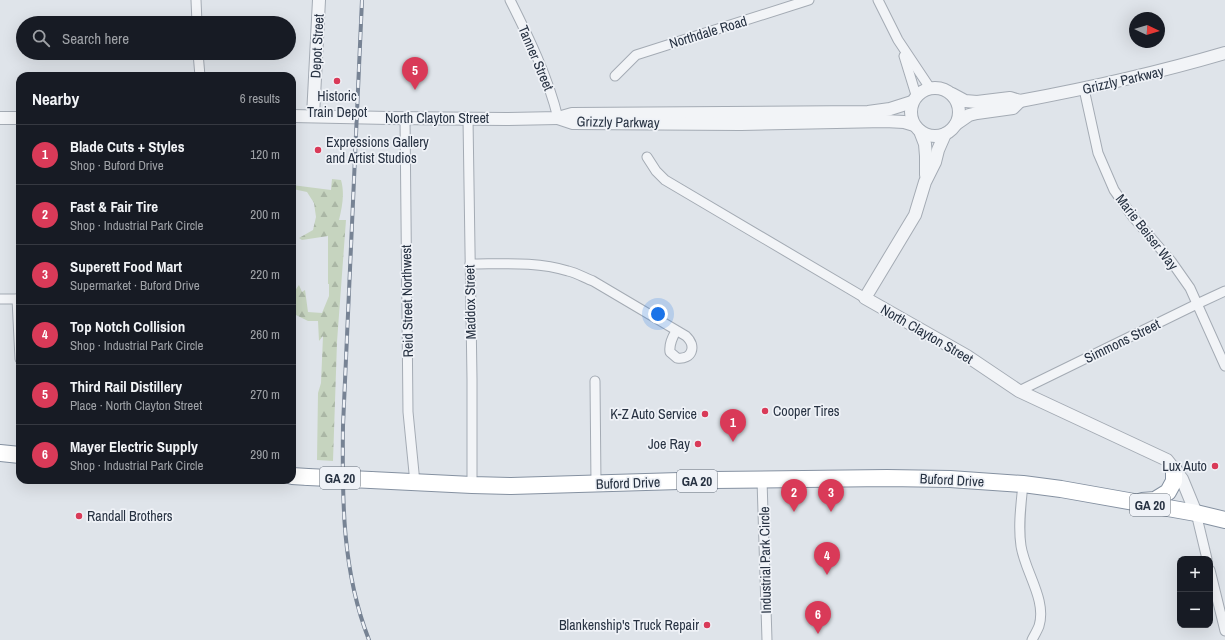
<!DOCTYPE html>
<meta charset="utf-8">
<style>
body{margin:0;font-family:"Archivo Narrow",sans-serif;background:#20242c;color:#f1f3f6}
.controls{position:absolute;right:12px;bottom:12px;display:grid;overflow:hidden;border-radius:8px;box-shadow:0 4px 16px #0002}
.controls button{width:36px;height:36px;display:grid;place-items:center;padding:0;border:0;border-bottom:1px solid #363941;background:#171b24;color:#f1f3f6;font:20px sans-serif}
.compass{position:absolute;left:1129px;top:12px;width:36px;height:36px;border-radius:50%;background:#171b24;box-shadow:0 4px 16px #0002;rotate:94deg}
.you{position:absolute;left:658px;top:314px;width:14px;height:14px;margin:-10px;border:3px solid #fff;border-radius:50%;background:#1a73e8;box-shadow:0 0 0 6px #1a73e833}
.badge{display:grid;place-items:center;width:26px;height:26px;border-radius:50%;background:#d93a58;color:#fff;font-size:13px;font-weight:700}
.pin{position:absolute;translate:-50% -33px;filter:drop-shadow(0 1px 2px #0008)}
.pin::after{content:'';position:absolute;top:21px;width:14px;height:12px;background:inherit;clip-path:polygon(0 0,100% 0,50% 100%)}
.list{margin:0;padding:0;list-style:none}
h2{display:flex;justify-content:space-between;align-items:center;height:52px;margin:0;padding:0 16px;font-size:17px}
h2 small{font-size:13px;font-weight:400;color:#9ea1a6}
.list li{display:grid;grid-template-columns:26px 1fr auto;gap:12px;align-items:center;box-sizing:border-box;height:60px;padding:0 16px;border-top:1px solid #363941}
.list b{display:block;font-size:15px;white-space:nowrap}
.list p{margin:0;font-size:13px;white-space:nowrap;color:#9ea1a6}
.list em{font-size:13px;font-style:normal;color:#9ea1a6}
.icon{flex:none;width:22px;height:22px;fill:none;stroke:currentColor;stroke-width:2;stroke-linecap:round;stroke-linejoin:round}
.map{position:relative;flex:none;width:1225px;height:640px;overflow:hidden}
.search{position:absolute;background:#171b24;box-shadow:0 4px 16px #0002;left:16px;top:16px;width:280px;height:44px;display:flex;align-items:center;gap:10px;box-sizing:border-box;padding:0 14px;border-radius:22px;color:#9ea1a6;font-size:15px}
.panel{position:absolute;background:#171b24;box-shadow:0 4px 16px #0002;left:16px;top:72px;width:280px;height:412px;border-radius:12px}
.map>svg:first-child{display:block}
.forest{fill:url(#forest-firs)}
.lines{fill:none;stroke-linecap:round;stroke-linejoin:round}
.minor-casing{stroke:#a4abb4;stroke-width:11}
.tertiary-casing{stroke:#a4abb4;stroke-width:14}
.trunk-casing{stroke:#8591a1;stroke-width:18}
.minor{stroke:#f2f4f7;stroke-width:9}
.tertiary{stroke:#f2f4f7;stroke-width:12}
.trunk{stroke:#fff;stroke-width:16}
.rail-casing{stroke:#778394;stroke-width:4}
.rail{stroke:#eff2f7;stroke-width:2.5;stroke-dasharray:8;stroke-linecap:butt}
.trunk-bridge-casing{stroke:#8591a1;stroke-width:18;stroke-linecap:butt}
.trunk-bridge{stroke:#fff;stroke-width:16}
.poi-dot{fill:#d93a58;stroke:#eff2f7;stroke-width:1.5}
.labels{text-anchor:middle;stroke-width:3.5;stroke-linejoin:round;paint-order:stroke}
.shield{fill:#eff2f7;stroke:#636c78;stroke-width:1}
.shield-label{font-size:13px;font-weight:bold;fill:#273242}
.street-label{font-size:14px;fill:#273242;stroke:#eff2f7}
.poi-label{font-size:14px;fill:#273242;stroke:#eff2f7;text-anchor:end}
</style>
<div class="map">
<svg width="1225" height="640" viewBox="0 0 1225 640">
<defs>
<pattern id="forest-firs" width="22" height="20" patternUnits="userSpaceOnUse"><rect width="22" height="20" fill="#c6d4bf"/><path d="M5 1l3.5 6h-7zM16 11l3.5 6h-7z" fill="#aab6a5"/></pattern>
</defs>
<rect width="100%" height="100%" fill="#dfe4ea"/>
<path class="forest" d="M 332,179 L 341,180 C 345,194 342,207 339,220 L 346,220 L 337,342 L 333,461 L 317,460 L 318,393 L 321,383 L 323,336 L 319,341 L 318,321 L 308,321 L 296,315 C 291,300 290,297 299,285 L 302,292 L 305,290 L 308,312 L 322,313 L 329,296 L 329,284 L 328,284 L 328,236 L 302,240 L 299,238 L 313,230 L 316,217 L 314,203 L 307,192 L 293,189 L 292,185 L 331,190 Z"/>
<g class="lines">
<g class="minor-casing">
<g id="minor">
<path d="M 196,0 L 197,23"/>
<path d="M 510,0 C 529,38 548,77 558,118"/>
<path d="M 878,0 L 898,40 L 930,88"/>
<path d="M 198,53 L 200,76"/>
<path d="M 904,56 L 916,95"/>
<path d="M 615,76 L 636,55 L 809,0"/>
<path d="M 1084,89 L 1098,153 L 1114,190 L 1133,217 L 1171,261 L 1190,288 L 1225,366"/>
<path d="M 405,119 L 408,412 L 415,483"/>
<path d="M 468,119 L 472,379 L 472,485"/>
<path d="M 647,157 L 656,171 L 665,180 L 865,298"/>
<path d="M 470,264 C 502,264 537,261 568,271 C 577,273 585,278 593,281 L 686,336 C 697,346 692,360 677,358 L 670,352 C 669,344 672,338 676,331"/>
<path d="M 0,299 L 20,299"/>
<path d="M 17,299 L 20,359"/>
<path d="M 595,381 L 596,484"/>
<path d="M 1019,391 L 1197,304 L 1225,291"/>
<path d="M 762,480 L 767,640"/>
<path d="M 1023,484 C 1021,504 1018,526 1021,546 C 1025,572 1047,600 1039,626 C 1037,631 1034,636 1032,640"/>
<path d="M 1196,513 L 1207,559"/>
<path d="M 1210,570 L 1225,631"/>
</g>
</g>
<g class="tertiary-casing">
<g id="tertiary">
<circle cx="935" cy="112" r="24"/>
<path d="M 952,94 L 965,101 L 977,102 L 1010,98 L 1020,101 C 1090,88 1157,73 1225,53"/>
<path d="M 292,116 L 389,118 L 506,119 L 558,118 L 572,114 L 868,112 L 890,109 L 912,102"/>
<path d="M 313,116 L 319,0"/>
<path d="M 0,118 L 20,118"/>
<path d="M 558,118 L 573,123 L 741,124 L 885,121 L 904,122 L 914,125"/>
<path d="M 956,124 L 969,115 L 977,113 L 1013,108 L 1020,101"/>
<path d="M 920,131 L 925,144 L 926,156 L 926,175"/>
<path d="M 945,134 L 938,150 L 935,162 L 925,182 L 915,215 L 865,298 L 967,356 L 1019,391 L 1167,460 L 1182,479 L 1196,513"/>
</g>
</g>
<g class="trunk-casing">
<g id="trunk">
<path d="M 0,453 L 20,455"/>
<path d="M 292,476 L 308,477"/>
<path d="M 371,480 L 472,485 L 511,486 L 713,480 L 887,478 L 950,479 L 1023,484 L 1061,489 L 1196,513 L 1225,520"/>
<path d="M 1142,501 L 1155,500 L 1168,492 L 1174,481 L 1174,470"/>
</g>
</g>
<use href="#minor" class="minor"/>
<use href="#tertiary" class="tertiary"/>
<use href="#trunk" class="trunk"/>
<g class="rail-casing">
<path id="rail" d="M 362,0 L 343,426 C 342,499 342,571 369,640"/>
</g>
<use href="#rail" class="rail"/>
<g class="trunk-bridge-casing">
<path id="trunk-bridge" d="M 308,477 L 371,480"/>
</g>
<use href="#trunk-bridge" class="trunk-bridge"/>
</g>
<g class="poi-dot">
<circle cx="337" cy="81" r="4"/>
<circle cx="318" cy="150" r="4"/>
<circle cx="765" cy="411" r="4"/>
<circle cx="705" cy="414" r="4"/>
<circle cx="698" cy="444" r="4"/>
<circle cx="1215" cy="466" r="4"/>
<circle cx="79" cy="516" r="4"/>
<circle cx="707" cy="625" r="4"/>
</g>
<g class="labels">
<g class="shield">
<rect x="320" y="467" width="40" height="22" rx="3"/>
<rect x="677" y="470" width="40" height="22" rx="3"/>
<rect x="1130" y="494" width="40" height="22" rx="3"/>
</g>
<g class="shield-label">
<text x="340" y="483">GA 20</text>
<text x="697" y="486">GA 20</text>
<text x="1150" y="510">GA 20</text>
</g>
<g class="street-label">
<text transform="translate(708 32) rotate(-17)" y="5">Northdale Road</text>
<text transform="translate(317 46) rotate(-87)" y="5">Depot Street</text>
<text transform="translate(536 58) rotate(67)" y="5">Tanner Street</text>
<text transform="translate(1123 80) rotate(-13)" y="5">Grizzly Parkway</text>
<text x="437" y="123">North Clayton Street</text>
<text transform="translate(618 122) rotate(1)" y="5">Grizzly Parkway</text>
<text transform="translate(1147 232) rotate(52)" y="5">Marie Beiser Way</text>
<text transform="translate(407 301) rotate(-91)" y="5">Reid Street Northwest</text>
<text transform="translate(470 302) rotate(-91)" y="5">Maddox Street</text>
<text transform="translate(927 334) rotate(30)" y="5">North Clayton Street</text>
<text transform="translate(1122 341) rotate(-26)" y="5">Simmons Street</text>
<text transform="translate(952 480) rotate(3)" y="5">Buford Drive</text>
<text transform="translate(628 483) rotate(-2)" y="5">Buford Drive</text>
<text transform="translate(765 560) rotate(-91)" y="5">Industrial Park Circle</text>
</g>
<g class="poi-label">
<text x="337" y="101" text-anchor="middle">Historic<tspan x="337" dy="16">Train Depot</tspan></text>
<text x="326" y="147" text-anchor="start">Expressions Gallery<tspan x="326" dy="16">and Artist Studios</tspan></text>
<text x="773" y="416" text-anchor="start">Cooper Tires</text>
<text x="697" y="419">K-Z Auto Service</text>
<text x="690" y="449">Joe Ray</text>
<text x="1207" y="471">Lux Auto</text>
<text x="87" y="521" text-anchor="start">Randall Brothers</text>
<text x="699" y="630">Blankenship's Truck Repair</text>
</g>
</g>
</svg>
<div class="controls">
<button>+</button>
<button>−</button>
</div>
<svg class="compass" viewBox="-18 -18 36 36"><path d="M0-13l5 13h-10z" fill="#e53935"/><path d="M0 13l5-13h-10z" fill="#9ea1a6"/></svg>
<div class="you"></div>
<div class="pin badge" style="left:733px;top:442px">1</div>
<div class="pin badge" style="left:794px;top:512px">2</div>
<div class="pin badge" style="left:831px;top:512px">3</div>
<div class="pin badge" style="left:827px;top:575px">4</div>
<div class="pin badge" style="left:415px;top:90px">5</div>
<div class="pin badge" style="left:818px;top:634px">6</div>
<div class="search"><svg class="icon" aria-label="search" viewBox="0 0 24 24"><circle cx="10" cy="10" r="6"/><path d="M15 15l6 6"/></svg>Search here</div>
<section class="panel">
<h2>Nearby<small>6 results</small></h2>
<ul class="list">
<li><span class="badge">1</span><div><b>Blade Cuts + Styles</b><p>Shop · Buford Drive</p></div><em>120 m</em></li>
<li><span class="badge">2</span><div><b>Fast &amp; Fair Tire</b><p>Shop · Industrial Park Circle</p></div><em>200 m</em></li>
<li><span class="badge">3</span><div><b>Superett Food Mart</b><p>Supermarket · Buford Drive</p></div><em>220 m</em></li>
<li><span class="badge">4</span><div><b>Top Notch Collision</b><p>Shop · Industrial Park Circle</p></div><em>260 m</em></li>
<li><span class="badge">5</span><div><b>Third Rail Distillery</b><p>Place · North Clayton Street</p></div><em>270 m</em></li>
<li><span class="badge">6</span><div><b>Mayer Electric Supply</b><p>Shop · Industrial Park Circle</p></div><em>290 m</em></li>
</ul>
</section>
</div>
